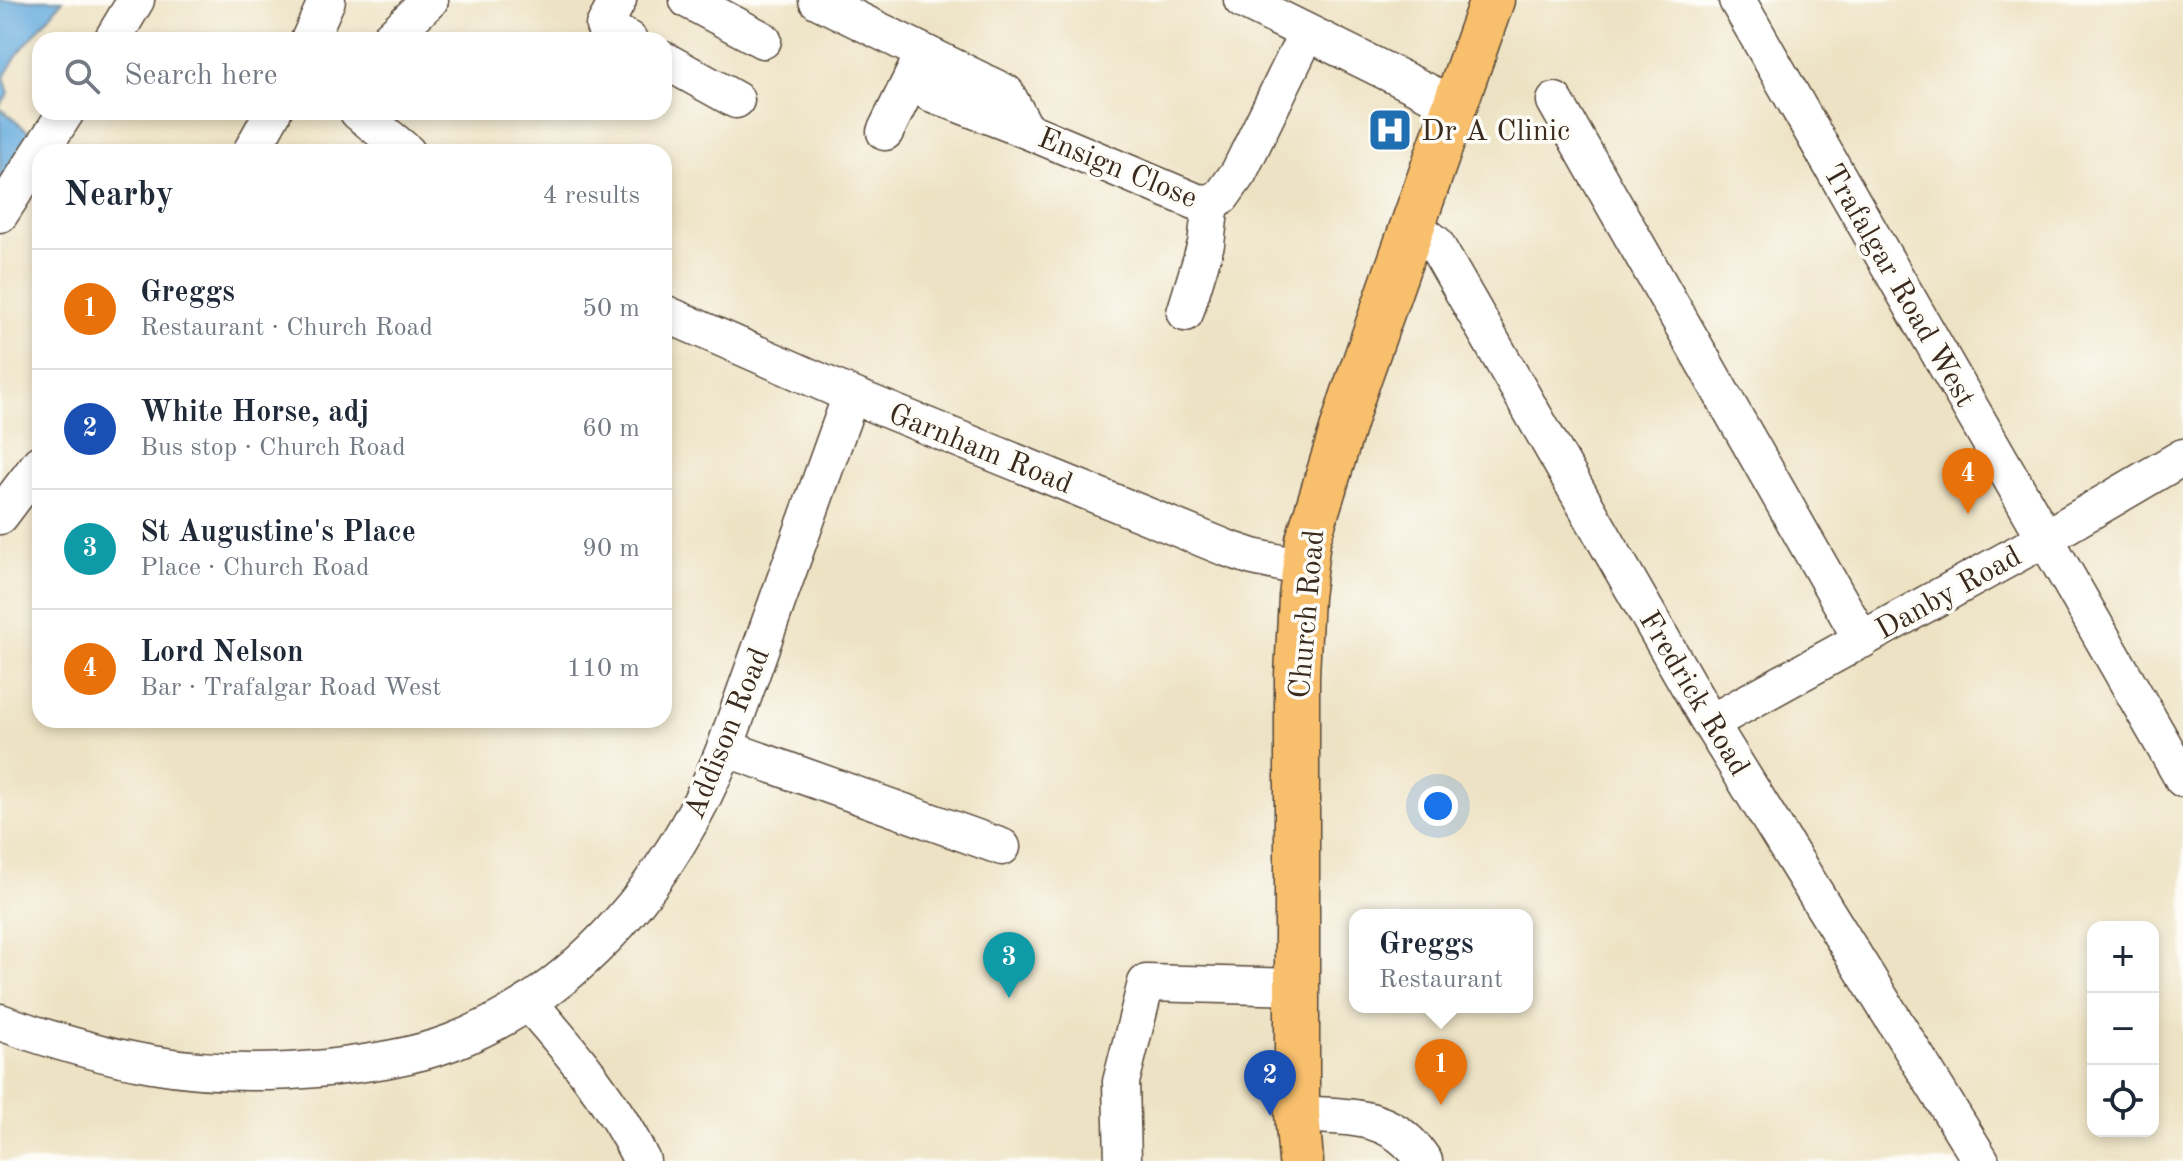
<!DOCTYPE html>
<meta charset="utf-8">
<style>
body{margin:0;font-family:"Old Standard TT",serif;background:#f6f6f7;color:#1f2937}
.controls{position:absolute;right:24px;bottom:24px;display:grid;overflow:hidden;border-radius:16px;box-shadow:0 4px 12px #0003}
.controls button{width:72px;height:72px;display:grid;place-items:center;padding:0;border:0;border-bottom:2px solid #e0e1e3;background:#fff;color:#1f2937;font:40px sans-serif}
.you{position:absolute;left:1438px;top:806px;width:28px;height:28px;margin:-20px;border:6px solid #fff;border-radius:50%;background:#1a73e8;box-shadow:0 0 0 12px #1a73e833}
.badge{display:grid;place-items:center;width:52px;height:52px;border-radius:50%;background:#1f6fb2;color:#fff;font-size:26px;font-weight:700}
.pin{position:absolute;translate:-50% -66px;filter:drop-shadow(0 2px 4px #0008)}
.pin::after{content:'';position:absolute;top:42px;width:28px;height:24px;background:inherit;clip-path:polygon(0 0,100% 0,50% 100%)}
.popup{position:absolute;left:1349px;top:909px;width:184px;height:104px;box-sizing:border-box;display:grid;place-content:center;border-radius:16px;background:#fff;filter:drop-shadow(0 2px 6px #0005);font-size:26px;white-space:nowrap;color:#747a83}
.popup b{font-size:30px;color:#1f2937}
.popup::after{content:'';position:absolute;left:50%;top:100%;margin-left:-16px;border:16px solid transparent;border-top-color:#fff}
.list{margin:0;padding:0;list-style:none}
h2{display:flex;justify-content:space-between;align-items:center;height:104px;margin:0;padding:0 32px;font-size:34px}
h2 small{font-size:26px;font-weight:400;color:#747a83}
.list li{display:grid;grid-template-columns:52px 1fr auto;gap:24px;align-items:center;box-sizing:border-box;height:120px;padding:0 32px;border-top:2px solid #e0e1e3}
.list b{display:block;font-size:30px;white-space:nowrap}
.list p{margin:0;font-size:26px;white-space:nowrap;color:#747a83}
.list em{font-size:26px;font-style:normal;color:#747a83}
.icon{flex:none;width:44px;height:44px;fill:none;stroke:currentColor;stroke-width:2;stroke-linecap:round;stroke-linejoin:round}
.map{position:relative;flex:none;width:2183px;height:1161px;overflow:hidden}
.search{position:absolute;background:#fff;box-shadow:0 4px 12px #0003;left:32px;top:32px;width:640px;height:88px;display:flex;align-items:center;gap:20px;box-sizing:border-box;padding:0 28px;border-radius:24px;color:#747a83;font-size:30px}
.panel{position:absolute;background:#fff;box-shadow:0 4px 12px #0003;left:32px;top:144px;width:640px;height:584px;border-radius:24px}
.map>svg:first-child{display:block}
.water{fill:#68acdd;stroke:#526b7e;stroke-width:2}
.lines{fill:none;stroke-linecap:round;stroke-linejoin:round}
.minor-casing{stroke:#564637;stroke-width:39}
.major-casing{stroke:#564637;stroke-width:47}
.minor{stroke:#fff;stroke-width:36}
.major{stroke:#f8bf6c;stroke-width:44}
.labels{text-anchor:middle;stroke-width:7;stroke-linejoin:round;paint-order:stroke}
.poi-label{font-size:30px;fill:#3b2a1e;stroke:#fdfcf7;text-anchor:start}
.street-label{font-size:30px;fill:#3b2a1e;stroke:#fdfcf7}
</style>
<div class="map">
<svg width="2183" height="1161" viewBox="0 0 2183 1161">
<rect width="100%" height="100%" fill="#fdfcf7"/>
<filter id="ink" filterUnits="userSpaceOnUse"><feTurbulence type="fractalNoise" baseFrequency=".0125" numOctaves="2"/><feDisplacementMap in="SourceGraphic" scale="16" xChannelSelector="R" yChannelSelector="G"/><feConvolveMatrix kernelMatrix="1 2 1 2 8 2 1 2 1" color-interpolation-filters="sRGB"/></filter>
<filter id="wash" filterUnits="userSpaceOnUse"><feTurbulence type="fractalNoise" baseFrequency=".006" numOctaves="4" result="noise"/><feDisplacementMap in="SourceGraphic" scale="32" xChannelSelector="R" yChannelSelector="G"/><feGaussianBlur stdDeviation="1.8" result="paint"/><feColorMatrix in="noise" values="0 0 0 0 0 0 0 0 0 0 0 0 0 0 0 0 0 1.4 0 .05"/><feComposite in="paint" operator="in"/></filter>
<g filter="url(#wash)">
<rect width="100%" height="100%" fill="#ede2c3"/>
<g class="water">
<path d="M 0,0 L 63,0 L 17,55 L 4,77 L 9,93 L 0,105 Z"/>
<path d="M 0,108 L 38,140 L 0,201 Z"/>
</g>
</g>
<g filter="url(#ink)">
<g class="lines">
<g class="minor-casing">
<g id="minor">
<path d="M 618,0 L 604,26 L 629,40"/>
<path d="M 688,0 L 763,40"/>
<path d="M 817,0 L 1006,93 L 1026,130"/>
<path d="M 1242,0 L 1454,105"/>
<path d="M 1737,0 L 2183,779"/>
<path d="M 112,40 L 136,0"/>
<path d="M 309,40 L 327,0"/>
<path d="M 388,40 L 430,0"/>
<path d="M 664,60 L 736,100"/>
<path d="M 930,93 L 1026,130 L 1197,202 L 1211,203 L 1222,196 L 1239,172 L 1307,33"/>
<path d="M 1555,101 L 1862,640"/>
<path d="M 358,112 L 407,152"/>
<path d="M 885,132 L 924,53"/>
<path d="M 251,152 L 273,112"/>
<path d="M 0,214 L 66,112"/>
<path d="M 1413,225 L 1435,243 L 1710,723 L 1981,1161"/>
<path d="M 664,313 L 851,395 L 1226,548 L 1253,557 L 1303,568"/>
<path d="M 1185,313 L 1206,244 L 1211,203"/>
<path d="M 0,516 L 40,463"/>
<path d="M 1710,723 L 2028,548 L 2183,457"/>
<path d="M 725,748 L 1002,847"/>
<path d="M 528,1002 C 572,1052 613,1101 642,1161"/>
<path d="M 0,1022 C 50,1040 100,1055 152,1064 C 210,1074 269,1074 327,1068 C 368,1063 413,1057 452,1042 C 583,991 674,875 725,748 L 851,395"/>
<path d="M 1297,1114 C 1349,1118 1392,1112 1424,1161"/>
<path d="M 1123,1161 L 1121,1082 L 1146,983 L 1297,987"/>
</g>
</g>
<g class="major-casing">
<path id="major" d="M 1301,1161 L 1297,1114 L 1297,675 L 1301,597 L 1308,540 L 1352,398 L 1492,0"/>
</g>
<use href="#minor" class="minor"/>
<use href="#major" class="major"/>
</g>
</g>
<defs>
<g id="hospital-square" transform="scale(2.3)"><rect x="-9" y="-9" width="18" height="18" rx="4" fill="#1f6fb2" stroke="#fdfcf7"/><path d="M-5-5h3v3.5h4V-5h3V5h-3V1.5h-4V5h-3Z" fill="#fff"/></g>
</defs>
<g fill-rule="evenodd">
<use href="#hospital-square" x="1390" y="130"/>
</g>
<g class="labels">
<g class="poi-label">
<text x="1421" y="140">Dr A Clinic</text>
</g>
<g class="street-label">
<text transform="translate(1118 167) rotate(22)" y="10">Ensign Close</text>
<text transform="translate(1900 285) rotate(60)" y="10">Trafalgar Road West</text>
<text transform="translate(981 448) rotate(22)" y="10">Garnham Road</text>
<text transform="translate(1948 592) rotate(-29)" y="10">Danby Road</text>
<text transform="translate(1306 614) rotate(-85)" y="10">Church Road</text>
<text transform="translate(1695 693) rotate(59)" y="10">Fredrick Road</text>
<text transform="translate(726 733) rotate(-68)" y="10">Addison Road</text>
</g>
</g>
</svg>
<div class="controls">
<button>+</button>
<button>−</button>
<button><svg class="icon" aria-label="locate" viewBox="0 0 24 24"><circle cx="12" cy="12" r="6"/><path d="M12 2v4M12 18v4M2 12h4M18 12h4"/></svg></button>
</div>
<div class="you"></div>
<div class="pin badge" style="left:1441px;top:1105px;background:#e8710a">1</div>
<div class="popup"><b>Greggs</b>Restaurant</div>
<div class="pin badge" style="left:1270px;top:1116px;background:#1a4fb4">2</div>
<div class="pin badge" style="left:1009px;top:998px;background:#0f9aa8">3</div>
<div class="pin badge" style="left:1968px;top:514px;background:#e8710a">4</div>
<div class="search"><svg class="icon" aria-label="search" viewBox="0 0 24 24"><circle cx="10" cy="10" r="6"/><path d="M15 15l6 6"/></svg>Search here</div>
<section class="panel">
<h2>Nearby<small>4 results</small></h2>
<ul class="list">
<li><span class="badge" style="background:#e8710a">1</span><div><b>Greggs</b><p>Restaurant · Church Road</p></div><em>50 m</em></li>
<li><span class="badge" style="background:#1a4fb4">2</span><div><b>White Horse, adj</b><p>Bus stop · Church Road</p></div><em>60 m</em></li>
<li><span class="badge" style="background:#0f9aa8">3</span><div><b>St Augustine's Place</b><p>Place · Church Road</p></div><em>90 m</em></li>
<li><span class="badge" style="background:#e8710a">4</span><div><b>Lord Nelson</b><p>Bar · Trafalgar Road West</p></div><em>110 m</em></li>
</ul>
</section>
</div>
